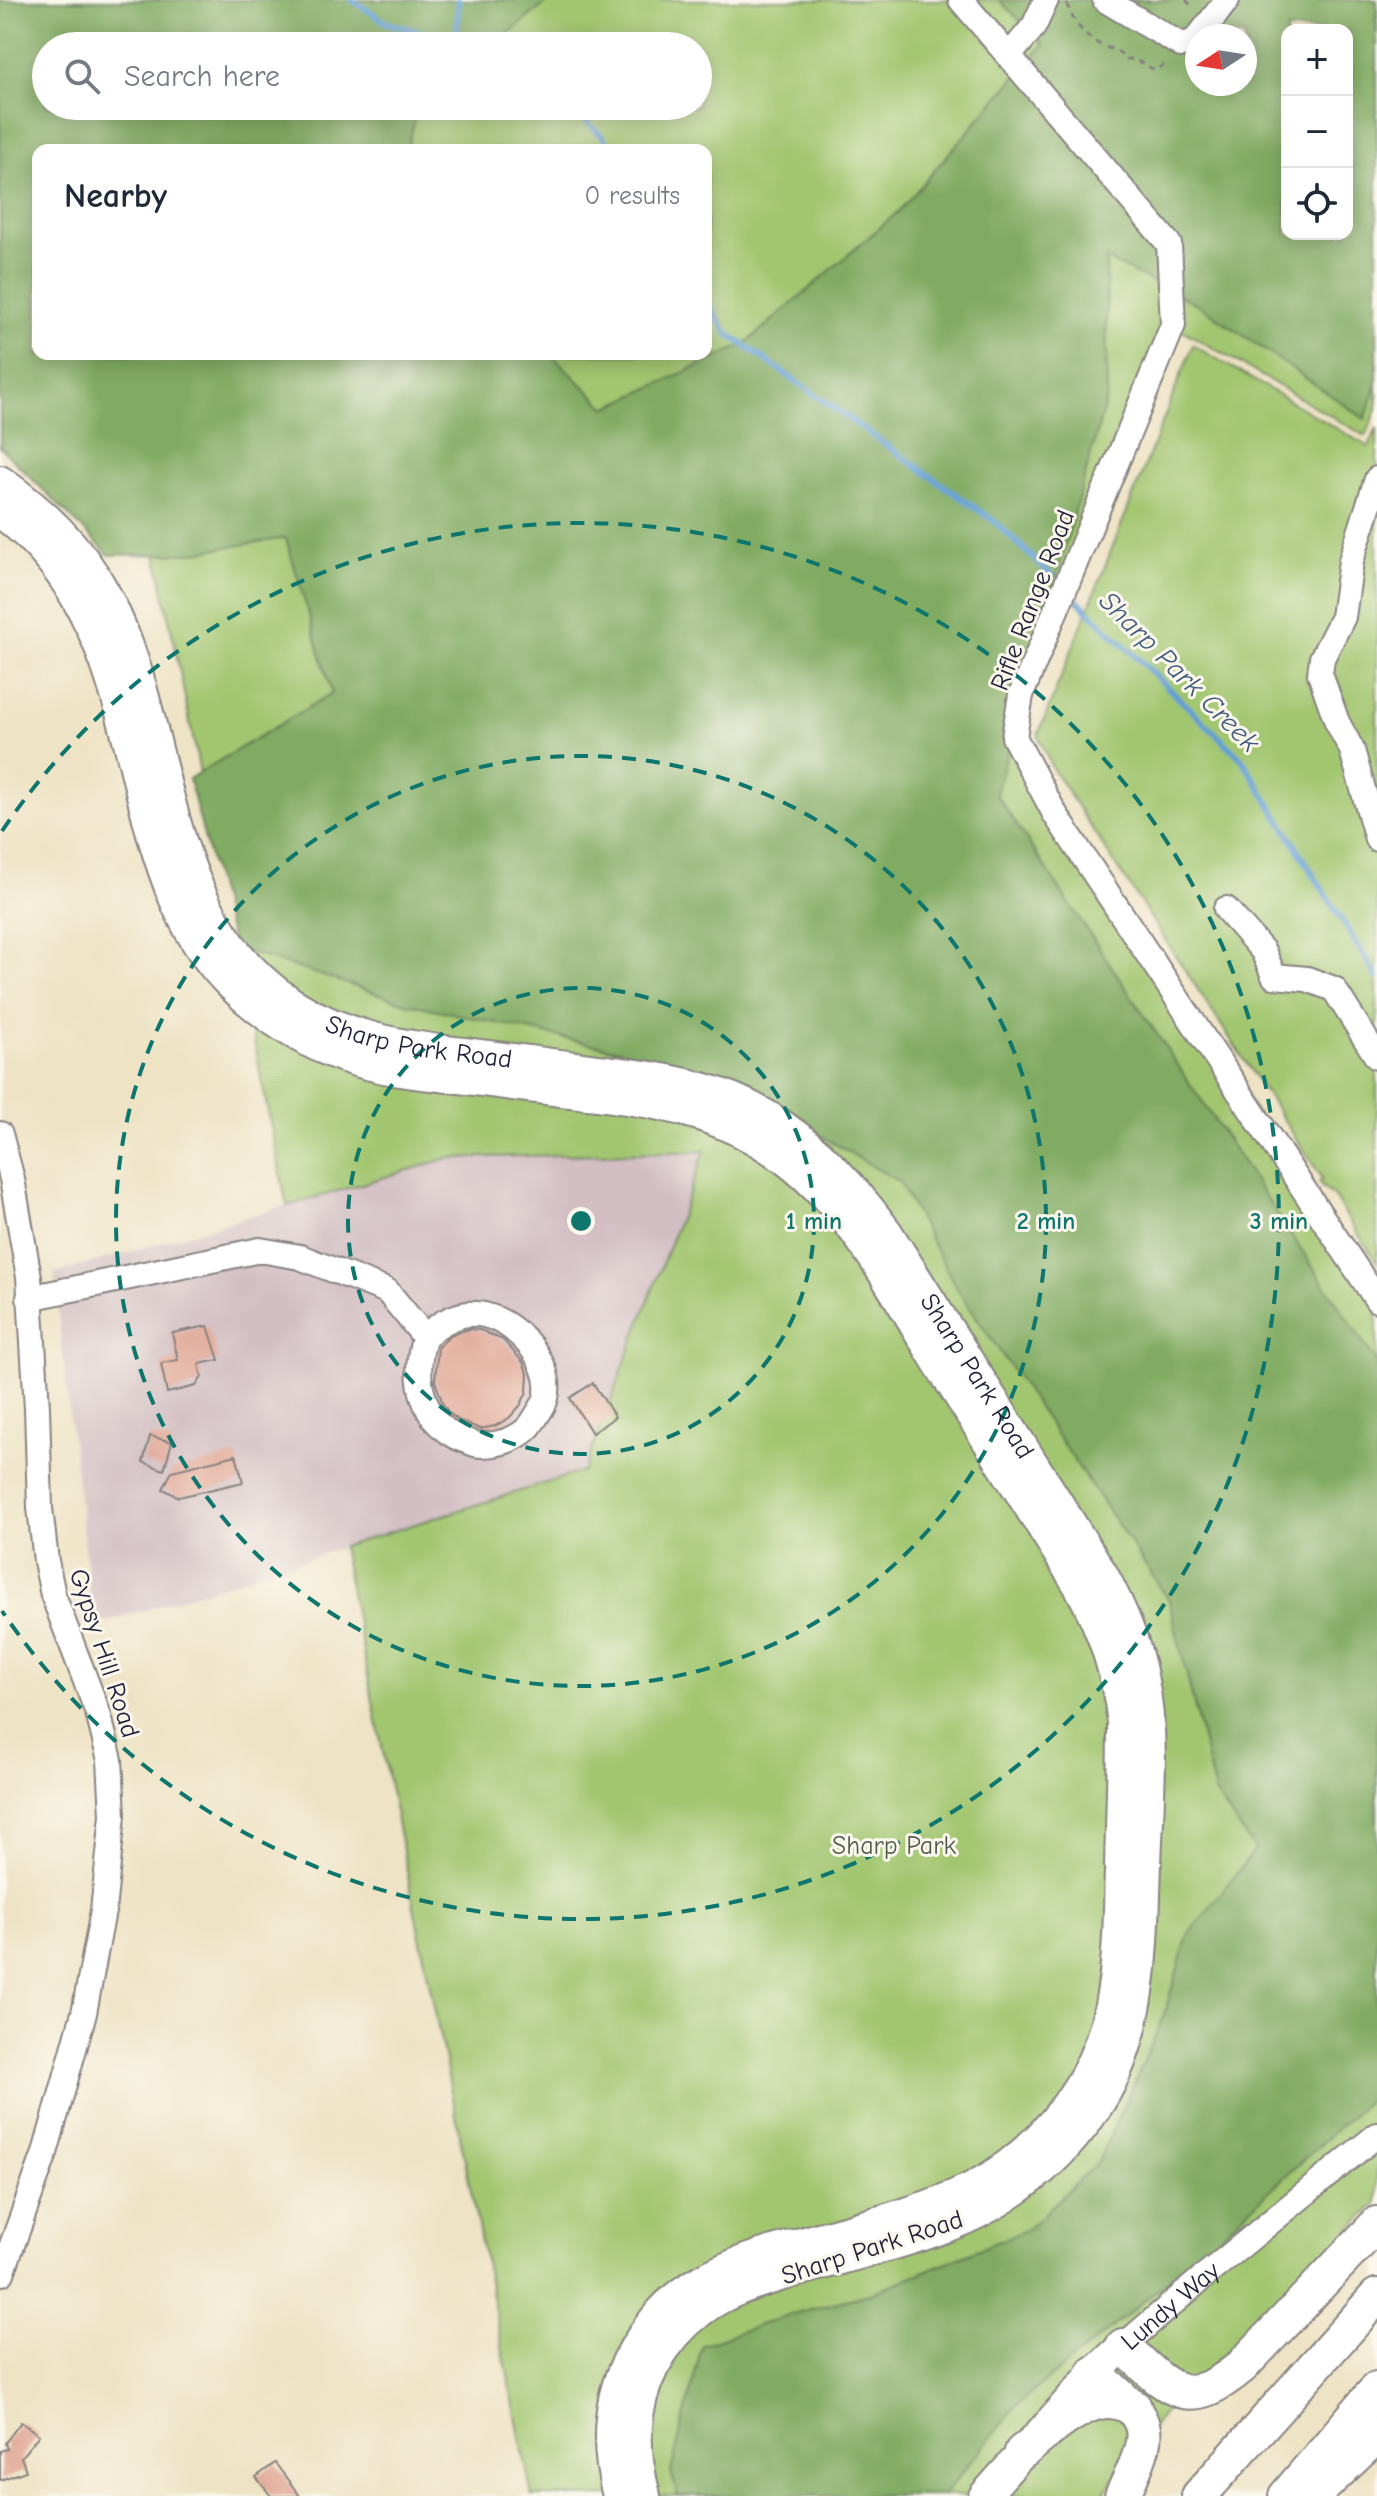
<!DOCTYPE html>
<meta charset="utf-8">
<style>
body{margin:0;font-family:"Comic Neue",sans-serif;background:#f6f6f7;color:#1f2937}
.controls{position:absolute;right:24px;top:24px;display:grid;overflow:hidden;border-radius:16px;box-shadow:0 4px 20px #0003}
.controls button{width:72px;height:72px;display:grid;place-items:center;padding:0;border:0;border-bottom:2px solid #e0e1e3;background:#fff;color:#1f2937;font:40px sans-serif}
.compass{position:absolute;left:1185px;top:24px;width:72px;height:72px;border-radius:50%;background:#fff;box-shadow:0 4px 20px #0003;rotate:258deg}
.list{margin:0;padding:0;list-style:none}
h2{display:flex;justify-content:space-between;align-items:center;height:104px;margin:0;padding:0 32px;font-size:34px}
h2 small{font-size:26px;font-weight:400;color:#747a83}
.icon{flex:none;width:44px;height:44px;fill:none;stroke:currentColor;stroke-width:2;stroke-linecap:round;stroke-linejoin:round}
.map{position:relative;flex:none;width:1377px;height:2496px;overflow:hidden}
.search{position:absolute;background:#fff;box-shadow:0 4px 20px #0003;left:32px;top:32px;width:680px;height:88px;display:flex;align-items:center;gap:20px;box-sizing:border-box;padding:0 28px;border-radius:44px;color:#747a83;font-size:30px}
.panel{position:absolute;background:#fff;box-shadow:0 4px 20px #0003;left:32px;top:144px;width:680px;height:216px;border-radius:16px}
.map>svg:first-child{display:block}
.industrial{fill:#d2bec3}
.green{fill:#a2c66f;stroke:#627455;stroke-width:2;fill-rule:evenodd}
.forest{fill:#81ab62;stroke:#52664e;stroke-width:2;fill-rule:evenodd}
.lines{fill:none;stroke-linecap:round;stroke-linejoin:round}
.stream{stroke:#629fd3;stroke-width:6}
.building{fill:#e1a897}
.minor-casing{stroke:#888280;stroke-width:28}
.major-casing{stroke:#888280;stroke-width:34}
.highway-casing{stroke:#888280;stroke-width:38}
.path{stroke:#888280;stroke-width:3;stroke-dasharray:6 6;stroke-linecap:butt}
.minor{stroke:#fff;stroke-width:24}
.major{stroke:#fff;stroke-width:30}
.highway{stroke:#fff;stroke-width:34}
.ring{fill:none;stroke:#0f766e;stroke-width:4;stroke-dasharray:14 10}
.labels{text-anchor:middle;stroke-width:6;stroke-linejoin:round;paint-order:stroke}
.street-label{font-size:26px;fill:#22223b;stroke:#fbf7ec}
.park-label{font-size:26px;fill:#4f5b4d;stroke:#fbf7ec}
.water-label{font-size:28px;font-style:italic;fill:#3f5a7f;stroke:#fbf7ec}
.centre{fill:#0f766e;stroke:#fbf7ec;stroke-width:4}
.ring-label{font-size:24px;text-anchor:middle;font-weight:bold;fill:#0f766e;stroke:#fbf7ec;stroke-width:6;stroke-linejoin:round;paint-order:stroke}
</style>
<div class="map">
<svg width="1377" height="2496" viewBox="0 0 1377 2496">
<rect width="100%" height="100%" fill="#fbf7ec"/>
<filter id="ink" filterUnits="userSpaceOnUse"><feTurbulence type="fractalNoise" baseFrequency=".0125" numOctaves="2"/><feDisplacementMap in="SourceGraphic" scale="16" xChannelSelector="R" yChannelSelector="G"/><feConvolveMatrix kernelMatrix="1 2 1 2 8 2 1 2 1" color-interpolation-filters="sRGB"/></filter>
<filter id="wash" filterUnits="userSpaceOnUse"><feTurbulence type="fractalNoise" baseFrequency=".006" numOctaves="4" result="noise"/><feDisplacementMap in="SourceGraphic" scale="32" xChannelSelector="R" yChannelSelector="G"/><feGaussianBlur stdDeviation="1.8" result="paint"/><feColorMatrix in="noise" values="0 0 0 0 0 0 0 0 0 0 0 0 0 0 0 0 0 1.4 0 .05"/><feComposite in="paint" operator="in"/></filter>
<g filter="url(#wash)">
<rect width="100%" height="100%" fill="#eee3c5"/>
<path class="industrial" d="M 706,1150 L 584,1471 L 93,1626 L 54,1274 L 448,1158 Z"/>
<g class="green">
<path d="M 45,0 L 1377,0 L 1377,409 L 1366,436 L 1173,325 L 1014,737 L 1377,1300 L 1377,2203 L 1162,2415 L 1101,2496 L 532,2496 L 342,1547 L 584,1471 L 705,1151 L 449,1158 L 287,1206 L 116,354 L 706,354 L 706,150 L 75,150 L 66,106 L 698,106 L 698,46 L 54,46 ZM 1287,30 L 1347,30 L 1347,234 L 1287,234 ZM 1197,36 L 1245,36 L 1245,84 L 1197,84 Z"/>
<path d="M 1193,345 L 1369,447 L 1377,428 L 1377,1263 L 1334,1197 L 1319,1184 L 1322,1178 L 1052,768 L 1038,735 Z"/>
</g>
<path class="forest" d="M 0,0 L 550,0 L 493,46 L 46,46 L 46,106 L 418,106 L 407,150 L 38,150 L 38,354 L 551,354 L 606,408 L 744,345 L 900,210 L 1044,44 L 999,0 L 1377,0 L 1377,385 L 1365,419 L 1199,305 L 1106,259 L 1107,396 L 996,794 L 1377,1363 L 1377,2092 L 1195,2259 L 1017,2405 L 943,2496 L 678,2496 L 671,2472 L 702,2345 L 792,2314 L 872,2293 L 1028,2229 L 1098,2162 L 1161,2024 L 1188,1935 L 1255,1850 L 1215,1793 L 1169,1600 L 956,1287 L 899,1182 L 719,1075 L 619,1050 L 406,1003 L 233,947 L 189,779 L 332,693 L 286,538 L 182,554 L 109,555 L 0,447 ZM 1287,30 L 1347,30 L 1347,234 L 1287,234 ZM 1197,36 L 1245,36 L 1245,84 L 1197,84 Z"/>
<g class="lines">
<g class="stream">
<path d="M 352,0 L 387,23 L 474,46"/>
<path d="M 457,40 L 458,0"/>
<path d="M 570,106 L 602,136 L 611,150"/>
<path d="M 706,300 L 727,333 L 994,521 L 1052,576"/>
<path d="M 1078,601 L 1242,759 L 1377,977"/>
</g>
</g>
<g id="blocks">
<g class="building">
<path d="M 208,1326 L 219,1360 L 199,1364 L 202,1377 L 196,1386 L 167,1393 L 161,1363 L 178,1360 L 172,1333 Z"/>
<path d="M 469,1329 L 480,1330 L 503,1340 L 523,1362 L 528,1374 L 527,1392 L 520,1406 L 509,1418 L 495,1426 L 480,1429 L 458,1420 L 449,1413 L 443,1404 L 435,1381 L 438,1347 L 451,1335 Z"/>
<path d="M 593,1383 L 615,1417 L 592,1433 L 570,1398 Z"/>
<path d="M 150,1436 L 172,1442 L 164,1470 L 143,1462 Z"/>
<path d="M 236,1455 L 243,1482 L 179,1497 L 163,1489 L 172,1471 Z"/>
<path d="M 21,2422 L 39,2435 L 21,2457 L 26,2471 L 0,2480 L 0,2451 L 7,2449 L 5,2443 Z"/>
<path d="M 275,2463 L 300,2496 L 271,2496 L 256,2477 Z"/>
</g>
</g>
</g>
<g filter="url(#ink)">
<use href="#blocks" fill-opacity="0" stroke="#888280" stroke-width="2"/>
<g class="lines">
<g class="minor-casing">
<g id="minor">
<path d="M 961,0 L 1169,244 L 1173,325 L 1021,695 L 1014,737 L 1055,814 L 1377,1300"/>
<path d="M 1105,0 L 1181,45 L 1194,42 L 1197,38"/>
<path d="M 1199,36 L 1227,0"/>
<path d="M 1009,56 L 1034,26 L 1046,0"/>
<path d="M 1377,479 L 1351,561 L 1343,617 L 1322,658 L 1320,674 L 1337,722 L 1352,750 L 1377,839"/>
<path d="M 1226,909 L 1263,951 L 1274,976 L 1307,979 L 1334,989 L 1377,1057"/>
<path d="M 0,1134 L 12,1179 L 29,1277 L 37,1408 L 40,1508 L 46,1561 L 53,1595 L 98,1713 L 110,1760 L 113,1815 L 103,1911 L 84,2013 L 45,2153 L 2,2273"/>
<path d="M 29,1298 L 260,1250 L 300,1257 L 387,1291 L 425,1337 C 411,1375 422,1426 464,1440 C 469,1442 475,1445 481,1445 C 502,1445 524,1437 534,1420 C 538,1413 544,1406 546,1398 C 556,1360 506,1309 468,1314 C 452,1316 435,1326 425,1337"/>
<path id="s1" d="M 1123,2346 L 1202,2278 L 1377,2135"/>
</g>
</g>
<g class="major-casing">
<g id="major">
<path id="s2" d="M 0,481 C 43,512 79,545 104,592 C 177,724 152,912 292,1003 C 345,1037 402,1046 463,1053 C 505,1058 548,1063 590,1069 C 639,1075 688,1080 734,1099 C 798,1126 847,1177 887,1232 L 1102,1573 C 1121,1608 1136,1642 1143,1681 C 1155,1740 1148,1804 1146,1864 C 1143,1945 1145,2029 1101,2100 C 1069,2152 1021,2194 965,2219 C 910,2243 848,2256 790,2273 C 760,2282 726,2291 701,2311 C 681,2326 666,2344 654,2366 C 632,2409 633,2450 645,2496"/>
<path d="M 0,512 C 104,587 119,711 150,826 C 165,881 186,939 227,981 C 260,1014 299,1041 344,1057 C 380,1070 420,1074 458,1078 C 504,1084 551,1090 598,1095 C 654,1102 706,1111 756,1140 C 844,1190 890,1286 942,1369 C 988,1441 1034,1514 1079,1586 C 1104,1631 1117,1673 1123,1723 C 1123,1772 1121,1820 1120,1869 C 1118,1943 1120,2020 1079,2086 C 1050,2134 1005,2175 953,2196 C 901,2218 844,2230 791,2246 C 755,2256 721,2267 690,2287 C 662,2304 643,2332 628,2360 C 606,2403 606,2450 618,2496"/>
<path d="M 984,2496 L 1094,2373 L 1123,2346"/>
</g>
</g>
<g class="highway-casing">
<g id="highway">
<path d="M 1123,2346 C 1168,2387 1185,2414 1241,2367 L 1377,2224"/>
<path d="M 1094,2373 C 1152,2423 1156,2425 1122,2496"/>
<path d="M 1022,2452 C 1043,2436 1081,2400 1109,2401 C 1117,2401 1126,2405 1134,2407"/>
<path d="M 1199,2496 L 1377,2296"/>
<path d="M 1286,2496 L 1377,2389"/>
<path d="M 1313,2496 L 1377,2435"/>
</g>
</g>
<g class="path">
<path d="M 1186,0 L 1194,9"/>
<path d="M 1067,4 C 1072,20 1084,36 1099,44 C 1112,52 1114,45 1126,59 L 1134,59 L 1155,70 L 1168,62"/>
</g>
<use href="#minor" class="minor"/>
<use href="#major" class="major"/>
<use href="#highway" class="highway"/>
</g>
</g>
<g class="ring">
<circle cx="581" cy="1221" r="233"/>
<circle cx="581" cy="1221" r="465"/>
<path d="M2 831A698 698 0 1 1 2 1611"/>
</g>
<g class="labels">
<g class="street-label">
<text transform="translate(1032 600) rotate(-69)" y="9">Rifle Range Road</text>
<text dy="9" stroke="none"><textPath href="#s2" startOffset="750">Sharp Park Road</textPath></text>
<text dy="9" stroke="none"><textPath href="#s2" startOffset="1446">Sharp Park Road</textPath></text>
<text transform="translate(105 1653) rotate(72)" y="9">Gypsy Hill Road</text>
<text transform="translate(872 2247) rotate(-18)" y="9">Sharp Park Road</text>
<text dy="9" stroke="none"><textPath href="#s1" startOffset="62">Lundy Way</textPath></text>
</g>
<g class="park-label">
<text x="894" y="1854">Sharp Park</text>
</g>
<g class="water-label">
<text transform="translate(1180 671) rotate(45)" y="10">Sharp Park Creek</text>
</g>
</g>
<circle cx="581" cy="1221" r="12" class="centre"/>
<g class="ring-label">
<text x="814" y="1229">1 min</text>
<text x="1046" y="1229">2 min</text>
<text x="1279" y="1229">3 min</text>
</g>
</svg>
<div class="controls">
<button>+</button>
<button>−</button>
<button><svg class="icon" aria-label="locate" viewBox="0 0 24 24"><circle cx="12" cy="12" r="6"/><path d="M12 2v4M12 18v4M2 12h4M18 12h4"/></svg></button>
</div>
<svg class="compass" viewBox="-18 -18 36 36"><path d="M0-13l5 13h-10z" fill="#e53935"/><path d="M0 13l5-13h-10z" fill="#747a83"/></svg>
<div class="search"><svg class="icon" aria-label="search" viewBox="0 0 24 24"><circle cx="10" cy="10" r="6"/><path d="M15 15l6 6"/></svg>Search here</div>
<section class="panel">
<h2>Nearby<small>0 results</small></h2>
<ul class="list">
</ul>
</section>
</div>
